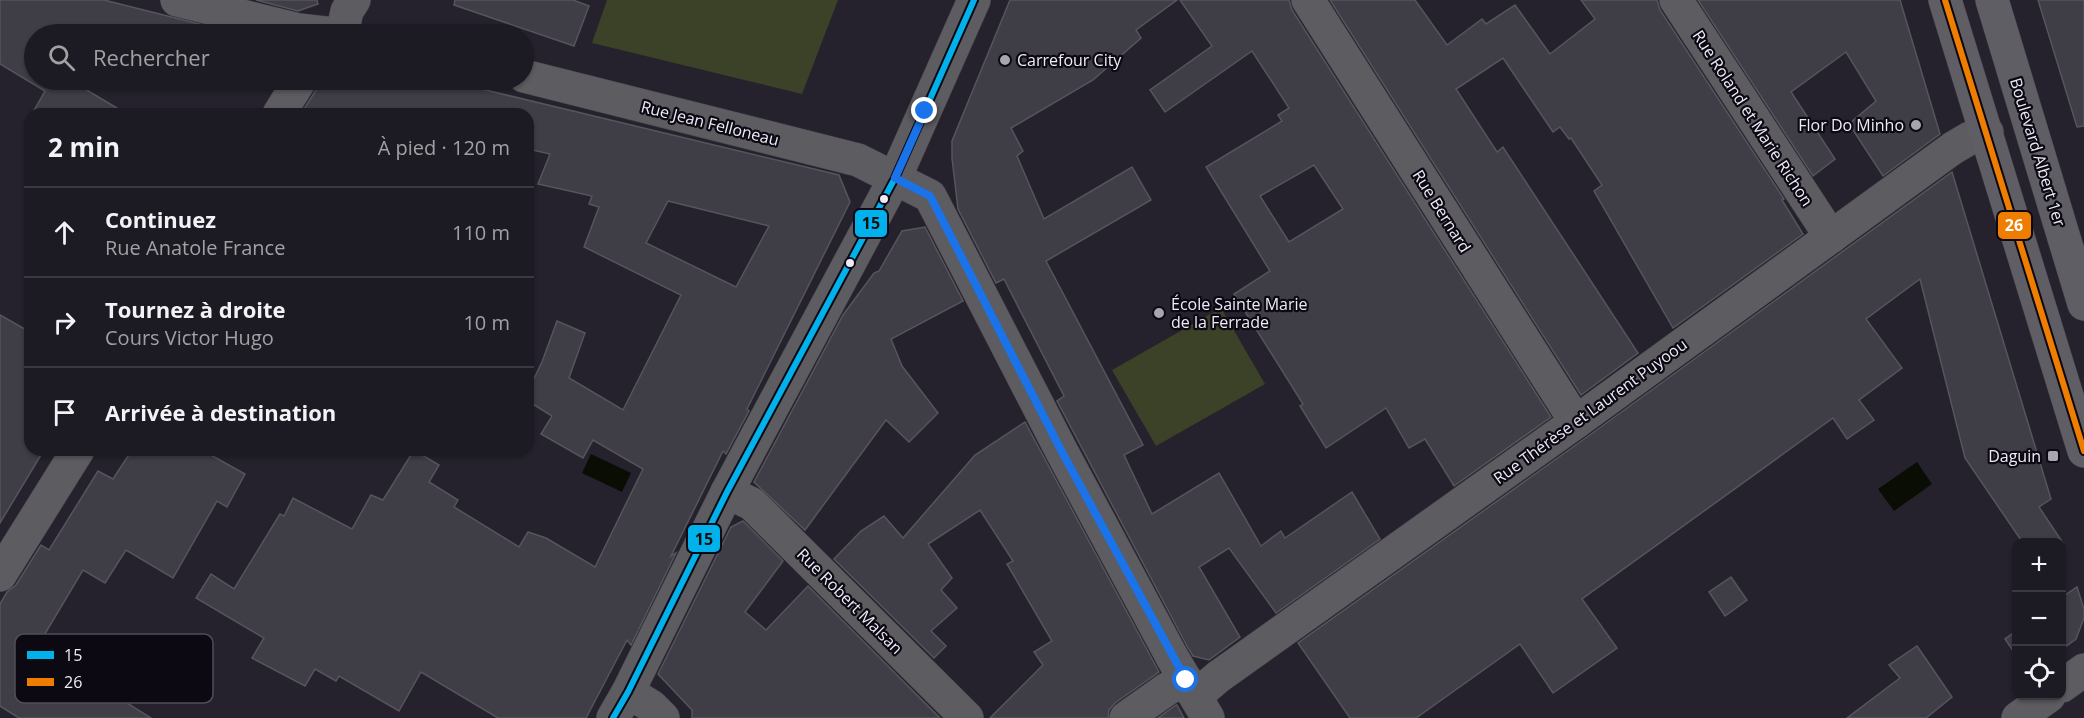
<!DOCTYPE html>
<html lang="fr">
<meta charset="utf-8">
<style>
body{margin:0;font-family:"Open Sans",sans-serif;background:#25232a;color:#f1f3f6}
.controls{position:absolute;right:18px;bottom:18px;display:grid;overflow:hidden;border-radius:12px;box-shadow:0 2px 4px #0004}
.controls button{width:54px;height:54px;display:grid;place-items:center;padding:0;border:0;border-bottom:2px solid #3a3840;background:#1c1a22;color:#f1f3f6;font:30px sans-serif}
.stop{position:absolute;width:18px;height:18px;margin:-14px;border:4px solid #1a73e8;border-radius:50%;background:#fff}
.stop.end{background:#1a73e8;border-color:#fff;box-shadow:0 2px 6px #0008}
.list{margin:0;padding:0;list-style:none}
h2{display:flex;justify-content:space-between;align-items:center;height:78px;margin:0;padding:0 24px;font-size:26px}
h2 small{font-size:20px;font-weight:400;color:#a0a1a5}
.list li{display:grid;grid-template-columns:39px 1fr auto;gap:18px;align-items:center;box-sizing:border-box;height:90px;padding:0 24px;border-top:2px solid #3a3840}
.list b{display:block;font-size:22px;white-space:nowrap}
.list p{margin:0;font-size:20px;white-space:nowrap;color:#a0a1a5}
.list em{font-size:20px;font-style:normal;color:#a0a1a5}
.icon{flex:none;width:33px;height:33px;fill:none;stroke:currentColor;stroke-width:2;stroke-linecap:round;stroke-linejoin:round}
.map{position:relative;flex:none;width:2084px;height:718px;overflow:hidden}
.search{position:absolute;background:#1c1a22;box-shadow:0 2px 4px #0004;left:24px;top:24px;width:510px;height:66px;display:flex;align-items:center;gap:15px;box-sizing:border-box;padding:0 21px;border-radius:33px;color:#a0a1a5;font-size:22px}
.panel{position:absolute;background:#1c1a22;box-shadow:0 2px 4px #0004;left:24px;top:108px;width:510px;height:348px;border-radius:18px}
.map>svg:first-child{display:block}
.green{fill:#3b4228}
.water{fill:#090d04}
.building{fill:#3f3d45;stroke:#56545d;stroke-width:1.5;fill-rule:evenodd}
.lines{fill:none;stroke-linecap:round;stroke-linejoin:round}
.minor-casing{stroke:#423f49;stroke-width:34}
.major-casing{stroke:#423f49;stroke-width:34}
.minor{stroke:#5d5c61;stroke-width:33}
.major{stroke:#5f5e64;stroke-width:33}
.bus-1-casing{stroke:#0c0912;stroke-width:10}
.bus-2-casing{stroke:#0c0912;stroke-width:10}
.bus-1{stroke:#00b1eb;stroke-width:6}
.bus-2{stroke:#ee7d00;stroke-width:6}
.route{stroke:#1a73e8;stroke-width:8}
.poi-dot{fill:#a8a5b1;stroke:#0c0912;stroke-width:2}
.bus-dot{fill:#eeebf8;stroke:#0c0912;stroke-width:2}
.labels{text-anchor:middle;stroke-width:4.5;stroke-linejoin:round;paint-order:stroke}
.poi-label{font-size:16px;fill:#eeebf8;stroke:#0c0912;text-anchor:start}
.street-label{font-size:16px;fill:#eeebf8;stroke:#0c0912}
.key{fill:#0c0912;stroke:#504d57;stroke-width:1.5}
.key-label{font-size:16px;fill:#eeebf8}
.line-badge{stroke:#0c0912;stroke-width:2}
.badge-label{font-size:16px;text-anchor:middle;font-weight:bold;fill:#fff}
.pale-badge-label{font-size:16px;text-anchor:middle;font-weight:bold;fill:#111}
</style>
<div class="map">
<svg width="2084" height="718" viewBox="0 0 2084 718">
<rect width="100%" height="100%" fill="#25222d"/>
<g class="green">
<path d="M 607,0 L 838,0 L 802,94 L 592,43 Z"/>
<path d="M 1221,308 L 1265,384 L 1156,446 L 1112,370 Z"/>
</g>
<g class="water">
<path d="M 591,454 L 631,473 L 622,492 L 582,473 Z"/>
<path d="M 1917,462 L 1932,484 L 1894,511 L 1878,489 Z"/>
</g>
<g class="building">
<path d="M 0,0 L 104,0 L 239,34 L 104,34 L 98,31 L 96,34 L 34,34 L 34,80 L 70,80 L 127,114 L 32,114 L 45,91 L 0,64 Z"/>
<path d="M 256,0 L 317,0 L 318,4 L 298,11 Z"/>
<path d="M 455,0 L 573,0 L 589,6 L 574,46 L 454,5 Z"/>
<path d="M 1010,0 L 1177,0 L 1136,30 L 1141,38 L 1093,80 L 1011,128 L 1023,151 L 1017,156 L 1044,219 L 1132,167 L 1151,200 L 1046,261 L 1143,445 L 1124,455 L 1152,514 L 1219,473 L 1261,546 L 1281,531 L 1285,538 L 1352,492 L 1380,539 L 1276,613 L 1229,548 L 1199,567 L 1240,637 L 1209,660 L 1193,656 L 1188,648 L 1057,401 L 1064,396 L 1007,285 L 1004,279 L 996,283 L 958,209 L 952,158 L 952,141 Z"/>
<path d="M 1180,0 L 1289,0 L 1292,10 L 1551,417 L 1454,486 L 1425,439 L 1409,448 L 1386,408 L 1326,448 L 1300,406 L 1303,404 L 1234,294 L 1270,271 L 1206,167 L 1282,121 L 1278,115 L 1289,108 L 1252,51 L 1165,112 L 1150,90 L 1212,46 ZM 1314,165 L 1343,209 L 1289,242 L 1260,196 Z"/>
<path d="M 1330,0 L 1415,0 L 1447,45 L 1482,19 L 1486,24 L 1515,5 L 1550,54 L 1595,19 L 1581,0 L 1657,0 L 1660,10 L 1784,199 L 1782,200 L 1803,234 L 1673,328 L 1594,191 L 1602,185 L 1571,138 L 1569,139 L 1560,127 L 1553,132 L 1503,58 L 1456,89 L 1497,152 L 1503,147 L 1638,353 L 1581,395 Z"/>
<path d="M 1698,0 L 1900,0 L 1940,134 L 1883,176 L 1849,124 L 1876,101 L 1846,52 L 1791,92 L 1835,159 L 1813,176 Z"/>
<path d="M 2038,0 L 2084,0 L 2084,126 L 2077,127 Z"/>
<path d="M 181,80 L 201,80 L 196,88 Z"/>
<path d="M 258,80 L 278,80 L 273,88 Z"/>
<path d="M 319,80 L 444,80 L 839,175 L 850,202 L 747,409 L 749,411 L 726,454 L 723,451 L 671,556 L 676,553 L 631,645 L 627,640 L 586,718 L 498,718 L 421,672 L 399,711 L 339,676 L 336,681 L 315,669 L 305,686 L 252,658 L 264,638 L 196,598 L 211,574 L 234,589 L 280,514 L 284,516 L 293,498 L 352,529 L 371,495 L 383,500 L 414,450 L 439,465 L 429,482 L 458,500 L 454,507 L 519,547 L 528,532 L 546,538 L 595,567 L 643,469 L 593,440 L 583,458 L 541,434 L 552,416 L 528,401 L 528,391 L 542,362 L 557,321 L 585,333 L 569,378 L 623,410 L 681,295 L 584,247 L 599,207 L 589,204 L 592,196 L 538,184 L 550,154 L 528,149 L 528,114 L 301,114 L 316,90 ZM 668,201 L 769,226 L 736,287 L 646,243 Z"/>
<path d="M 1952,172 L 2051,499 L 2039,507 L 2063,543 L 2023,543 L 1965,458 L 1920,279 L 1866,319 L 1902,368 L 1859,400 L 1874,420 L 1847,439 L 1833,418 L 1582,599 L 1617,648 L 1553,693 L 1520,644 L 1416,718 L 1350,718 L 1298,643 L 1587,437 Z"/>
<path d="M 925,227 L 963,301 L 891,339 L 902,366 L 938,413 L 909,442 L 886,420 L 805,530 L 754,482 L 843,315 L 874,273 L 879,271 L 902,231 Z"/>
<path d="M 0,315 L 30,332 L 30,450 L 44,450 L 0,523 Z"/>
<path d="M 1025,422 L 1159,672 L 1115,703 L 1109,710 L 1108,718 L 990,718 L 1043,665 L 1034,652 L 1052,641 L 1007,564 L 1013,561 L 980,510 L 928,544 L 952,578 L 941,590 L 957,608 L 931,631 L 946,646 L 934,658 L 834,559 L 861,531 L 884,516 L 903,538 L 975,455 Z"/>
<path d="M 132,450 L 202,450 L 245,474 L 227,507 L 217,501 L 173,578 L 126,550 L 105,583 L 83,570 L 37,647 L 151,718 L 19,718 L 0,706 L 0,604 L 7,592 L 16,585 L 41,545 L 49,550 L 98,471 L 113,479 Z"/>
<path d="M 743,521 L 783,561 L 745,612 L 766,630 L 808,586 L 940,718 L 692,718 L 692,710 L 658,674 L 731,527 Z"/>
<path d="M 1731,577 L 1747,600 L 1725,616 L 1709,592 Z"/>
<path d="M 2077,587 L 2084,609 L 2084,618 L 2076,639 L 2061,650 L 2061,598 Z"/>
<path d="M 2016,631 L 2016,655 L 2005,639 Z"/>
<path d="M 1917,646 L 1952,697 L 1926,718 L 1847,718 L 1900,678 L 1889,665 Z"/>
<path d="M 1177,705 L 1184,718 L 1158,718 L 1176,705 Z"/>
</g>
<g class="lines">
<g class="minor-casing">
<g id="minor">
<path d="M 177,0 L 299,30 L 334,34"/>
<path d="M 1308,0 L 1576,422"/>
<path d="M 1676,0 L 1831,237"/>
<path d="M 342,34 L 347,11 L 354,0"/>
<path d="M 524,76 L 858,160 L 930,196 L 1062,452 L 1172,657 L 1208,718"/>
<path d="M 279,114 L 300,80"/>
<path d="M 727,492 L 752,504 L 967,718"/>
<path d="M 0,575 L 78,450"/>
<path d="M 2062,686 L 2084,670"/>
<path d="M 628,692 L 651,706 L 663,718"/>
<path d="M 1196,696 L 1218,677 L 1576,422 L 1953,148 L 1970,138 L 1987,132"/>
<path d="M 613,718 L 628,692 L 727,492 L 895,178 L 974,0"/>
<path d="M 1126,718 L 1167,689 L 1186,680"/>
<path d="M 2018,718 L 2049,696"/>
</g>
</g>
<g class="major-casing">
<g id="major">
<path d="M 1945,0 L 2084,451"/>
<path d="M 1992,0 L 2084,304"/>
</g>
</g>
<use href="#minor" class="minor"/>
<use href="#major" class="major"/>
<g class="bus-1-casing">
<path id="bus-1" d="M 613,718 L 628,692 L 727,492 L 895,178 L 974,0"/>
</g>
<g class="bus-2-casing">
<path id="bus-2" d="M 1945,0 L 2084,451"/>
</g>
<use href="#bus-1" class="bus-1"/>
<use href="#bus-2" class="bus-2"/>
</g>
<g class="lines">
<path class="route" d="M 925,111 L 895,178 L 930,196 L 1062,452 L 1186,680"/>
</g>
<g class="poi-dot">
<circle cx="1005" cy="60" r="6"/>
<circle cx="1916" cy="125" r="6"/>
<circle cx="1159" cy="313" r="6"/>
<rect x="2047" y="450" width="12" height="12" rx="3"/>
</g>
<g class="bus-dot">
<circle cx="884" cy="199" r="5"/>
<circle cx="850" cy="263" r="5"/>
</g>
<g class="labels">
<g class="poi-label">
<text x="1017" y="66">Carrefour City</text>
<text x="1904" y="131" text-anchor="end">Flor Do Minho</text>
<text x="1171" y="310">École Sainte Marie<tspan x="1171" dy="18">de la Ferrade</tspan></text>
<text x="2041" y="462" text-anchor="end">Daguin</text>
</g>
<g class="street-label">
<text transform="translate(1753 118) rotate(57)" y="6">Rue Roland et Marie Richon</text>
<text transform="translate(710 123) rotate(14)" y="6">Rue Jean Felloneau</text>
<text transform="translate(2038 152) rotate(73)" y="6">Boulevard Albert 1er</text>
<text transform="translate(1442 211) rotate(58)" y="6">Rue Bernard</text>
<text transform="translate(1590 411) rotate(-36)" y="6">Rue Thérèse et Laurent Puyoou</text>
<text transform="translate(850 601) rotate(45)" y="6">Rue Robert Malsan</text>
</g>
</g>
<rect x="15" y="634" width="198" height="69" rx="9" class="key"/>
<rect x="27" y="651" width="27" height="8" fill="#00b1eb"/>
<rect x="27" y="678" width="27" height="8" fill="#ee7d00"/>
<g class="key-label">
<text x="64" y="661">15</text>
<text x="64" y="688">26</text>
</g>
<g class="line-badge">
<rect x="854" y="209" width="34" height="29" rx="6" fill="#00b1eb"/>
<rect x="1997" y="211" width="35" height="29" rx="6" fill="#ee7d00"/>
<rect x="687" y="524" width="34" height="29" rx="6" fill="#00b1eb"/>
</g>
<g class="badge-label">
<text x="2014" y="231">26</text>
</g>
<g class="pale-badge-label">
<text x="871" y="229">15</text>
<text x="704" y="545">15</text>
</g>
</svg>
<div class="controls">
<button>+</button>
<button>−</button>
<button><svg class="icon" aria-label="locate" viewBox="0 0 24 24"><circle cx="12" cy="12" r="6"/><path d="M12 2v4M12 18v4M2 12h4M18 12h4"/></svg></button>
</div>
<div class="stop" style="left:1186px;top:680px"></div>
<div class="stop end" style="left:925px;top:111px"></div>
<div class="search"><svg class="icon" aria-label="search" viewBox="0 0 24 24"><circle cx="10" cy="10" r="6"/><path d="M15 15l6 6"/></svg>Rechercher</div>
<section class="panel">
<h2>2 min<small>À pied · 120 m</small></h2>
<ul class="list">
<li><svg class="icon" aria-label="ahead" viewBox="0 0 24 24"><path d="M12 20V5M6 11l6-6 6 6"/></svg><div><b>Continuez</b><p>Rue Anatole France</p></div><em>110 m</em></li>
<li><svg class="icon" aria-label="right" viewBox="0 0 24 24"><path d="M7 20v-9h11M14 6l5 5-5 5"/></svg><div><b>Tournez à droite</b><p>Cours Victor Hugo</p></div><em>10 m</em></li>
<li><svg class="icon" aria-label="arrive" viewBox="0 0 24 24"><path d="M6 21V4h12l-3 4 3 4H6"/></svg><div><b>Arrivée à destination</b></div></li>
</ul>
</section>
</div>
